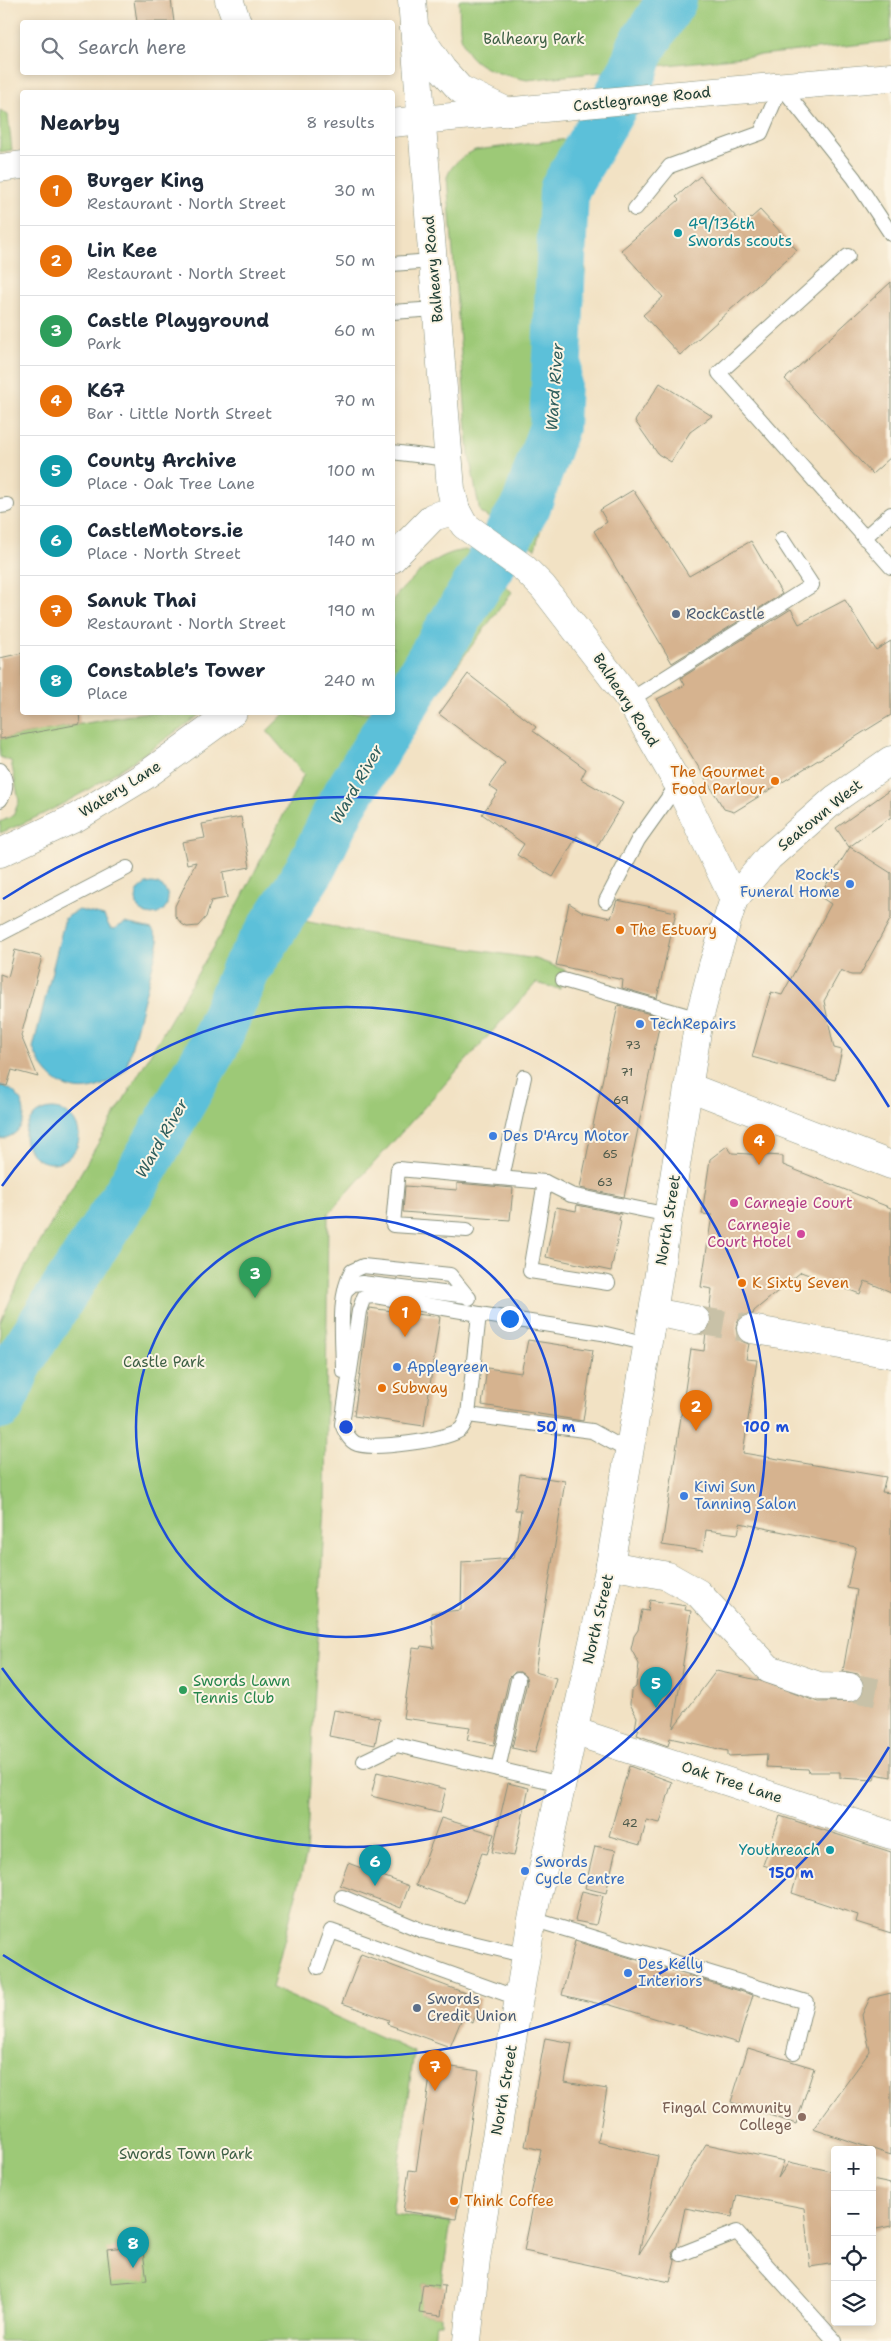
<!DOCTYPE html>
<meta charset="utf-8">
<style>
body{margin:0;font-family:"Shantell Sans",sans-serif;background:#f6f6f7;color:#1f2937}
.controls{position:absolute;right:15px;bottom:15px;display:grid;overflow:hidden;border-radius:5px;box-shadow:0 2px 8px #0003}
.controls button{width:45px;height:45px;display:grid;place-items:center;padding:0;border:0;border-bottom:1px solid #e0e1e3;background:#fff;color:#1f2937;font:25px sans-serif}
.you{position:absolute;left:509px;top:1318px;width:18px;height:18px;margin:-12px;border:4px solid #fff;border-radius:50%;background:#1a73e8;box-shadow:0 0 0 8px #1a73e833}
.badge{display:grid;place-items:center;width:32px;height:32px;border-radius:50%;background:#0b8043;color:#fff;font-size:16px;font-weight:700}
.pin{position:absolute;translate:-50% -41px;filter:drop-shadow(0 1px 2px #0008)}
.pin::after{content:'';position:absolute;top:26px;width:18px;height:15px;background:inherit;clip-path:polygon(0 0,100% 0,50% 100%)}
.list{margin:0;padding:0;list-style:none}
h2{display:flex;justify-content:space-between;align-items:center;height:65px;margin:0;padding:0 20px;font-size:21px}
h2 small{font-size:16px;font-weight:400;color:#747a83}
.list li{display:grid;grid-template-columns:32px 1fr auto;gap:15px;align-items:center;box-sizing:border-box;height:70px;padding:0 20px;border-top:1px solid #e0e1e3}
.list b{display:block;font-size:19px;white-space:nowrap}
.list p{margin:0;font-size:16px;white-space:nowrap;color:#747a83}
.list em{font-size:16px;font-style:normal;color:#747a83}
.icon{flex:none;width:28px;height:28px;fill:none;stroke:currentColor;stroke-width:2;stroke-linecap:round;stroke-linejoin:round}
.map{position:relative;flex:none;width:891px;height:2341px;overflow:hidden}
.search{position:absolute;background:#fff;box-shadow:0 2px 8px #0003;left:20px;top:20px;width:375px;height:55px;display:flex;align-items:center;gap:12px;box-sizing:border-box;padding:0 18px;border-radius:5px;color:#747a83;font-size:19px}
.panel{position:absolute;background:#fff;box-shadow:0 2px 8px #0003;left:20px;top:90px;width:375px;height:625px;border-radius:5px}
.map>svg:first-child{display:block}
.green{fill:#9dc977;stroke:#5e8356}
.water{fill:#5bc0d9;stroke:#3d7e86}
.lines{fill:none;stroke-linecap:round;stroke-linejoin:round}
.river{stroke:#5bc0d9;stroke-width:50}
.building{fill:#d6b38f}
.street-tunnel{stroke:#c8c1a7;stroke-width:28;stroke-dasharray:28 14;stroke-linecap:butt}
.lane-casing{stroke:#88907c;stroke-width:16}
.street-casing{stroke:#88907c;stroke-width:29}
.secondary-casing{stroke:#88907c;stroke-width:29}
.lane{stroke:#fff;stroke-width:14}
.street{stroke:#fff;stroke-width:28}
.secondary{stroke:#fff;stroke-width:28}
.ring{fill:none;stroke:#1d4ed8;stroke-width:2.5}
.culture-dot{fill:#0f9aa8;stroke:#fcf5e5;stroke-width:2}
.service-dot{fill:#5c6f8a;stroke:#fcf5e5;stroke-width:2}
.food-dot{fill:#e8710a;stroke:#fcf5e5;stroke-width:2}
.shop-dot{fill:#3f7fe0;stroke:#fcf5e5;stroke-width:2}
.hotel-dot{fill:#d1479c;stroke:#fcf5e5;stroke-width:2}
.leisure-dot{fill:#2e9e5b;stroke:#fcf5e5;stroke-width:2}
.education-dot{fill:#8d6e63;stroke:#fcf5e5;stroke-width:2}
.labels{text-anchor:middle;stroke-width:4;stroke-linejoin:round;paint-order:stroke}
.number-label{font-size:12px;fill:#4d5a4b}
.park-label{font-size:15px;fill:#3e6045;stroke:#fcf5e5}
.street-label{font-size:15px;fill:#1f3d34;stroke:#fcf5e5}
.culture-label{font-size:15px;fill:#0d838f;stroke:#fcf5e5;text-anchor:start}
.service-label{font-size:15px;fill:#4e5e75;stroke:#fcf5e5;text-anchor:start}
.food-label{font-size:15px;fill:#c56008;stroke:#fcf5e5;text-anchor:start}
.shop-label{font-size:15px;fill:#366cbe;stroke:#fcf5e5;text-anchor:start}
.hotel-label{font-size:15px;fill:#b23c85;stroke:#fcf5e5;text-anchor:start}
.leisure-label{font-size:15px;fill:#27864d;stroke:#fcf5e5;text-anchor:start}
.education-label{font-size:15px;fill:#785e54;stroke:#fcf5e5;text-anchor:end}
.water-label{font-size:16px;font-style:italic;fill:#2e5e5d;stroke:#fcf5e5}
.centre{fill:#1d4ed8;stroke:#fcf5e5;stroke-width:2.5}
.ring-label{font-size:15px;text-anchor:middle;font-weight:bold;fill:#1d4ed8;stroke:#fcf5e5;stroke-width:4;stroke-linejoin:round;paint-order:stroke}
</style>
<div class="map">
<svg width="891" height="2341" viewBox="0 0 891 2341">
<rect width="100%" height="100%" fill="#fcf5e5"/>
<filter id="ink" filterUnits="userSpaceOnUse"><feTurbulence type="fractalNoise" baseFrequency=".02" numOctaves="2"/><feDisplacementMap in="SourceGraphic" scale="10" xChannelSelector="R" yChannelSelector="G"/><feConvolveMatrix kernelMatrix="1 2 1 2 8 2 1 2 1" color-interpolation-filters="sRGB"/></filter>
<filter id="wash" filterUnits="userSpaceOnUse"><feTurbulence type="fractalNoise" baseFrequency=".0096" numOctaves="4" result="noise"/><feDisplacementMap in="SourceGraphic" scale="20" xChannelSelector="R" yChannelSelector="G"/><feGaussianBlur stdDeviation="1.12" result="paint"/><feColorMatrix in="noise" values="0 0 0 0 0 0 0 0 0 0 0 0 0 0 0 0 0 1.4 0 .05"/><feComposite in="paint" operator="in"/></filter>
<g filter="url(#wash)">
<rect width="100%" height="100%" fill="#f2e2c4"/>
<g class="green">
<path d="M 459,0 L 891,0 L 891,41 L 527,80 C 505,75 474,70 464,46 C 458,33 460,14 459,0 Z"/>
<path d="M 0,110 L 8,115 L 12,150 L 0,152 Z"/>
<path d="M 619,133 L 575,195 L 569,252 L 586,268 L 571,344 L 564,448 L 535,549 L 480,512 L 469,455 L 447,177 C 452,163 462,157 475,150 Z"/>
<path d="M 466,550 L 512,592 L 464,656 L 354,817 L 299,920 L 369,934 L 536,959 L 565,970 L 560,989 L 536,983 L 328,1214 L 325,1505 L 306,1856 L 272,1988 L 414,2052 L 392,2214 L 451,2222 L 441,2286 L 423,2284 L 420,2313 L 441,2316 L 441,2323 L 436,2323 L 434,2341 L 0,2341 L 0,1323 L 25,1268 L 240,901 L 304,774 L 267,731 L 285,713 L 392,712 L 393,599 C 413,577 435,553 466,550 Z"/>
<path d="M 141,713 L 202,713 C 138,759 74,804 0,833 L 0,822 L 13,816 L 19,801 L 11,761 L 0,757 L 0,739 Z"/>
</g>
<g class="water">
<circle cx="152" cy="899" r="16"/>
<path d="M 79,910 L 104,916 L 110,928 L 114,929 L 125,923 L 152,929 L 159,941 L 126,1069 C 90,1103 50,1094 33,1048 L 65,918 Z"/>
<path d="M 0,1085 C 31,1093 33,1135 0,1139 Z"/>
<circle cx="52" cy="1136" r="27"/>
</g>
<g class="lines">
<path class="river" d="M 0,1405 L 20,1359 L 132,1187 L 214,1045 L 245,971 L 311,868 L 342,804 L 526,506 L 554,427 L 564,190 L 634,69 L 641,48 L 672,0"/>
</g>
<g id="blocks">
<g class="building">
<path d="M 134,0 L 171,0 L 174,22 L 137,22 Z"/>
<path d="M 700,176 L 743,225 L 760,210 L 797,250 L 680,355 L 643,315 L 663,297 L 621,250 L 679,200 L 676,197 Z"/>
<path d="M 891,282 L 891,457 L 872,474 L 785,379 Z"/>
<path d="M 660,383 L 712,416 L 690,432 L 671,462 L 658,454 L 635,421 Z"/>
<path d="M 633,490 L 689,576 L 751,541 L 782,594 L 672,663 L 594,531 L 607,522 L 600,510 Z"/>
<path d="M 845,600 L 876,650 L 891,641 L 891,715 L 734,812 L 724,809 L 657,699 L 685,685 L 681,678 L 791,609 L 799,624 Z"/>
<path d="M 22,653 L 22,712 L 79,712 L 80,724 L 0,739 L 0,658 Z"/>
<path d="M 468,674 L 536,727 L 533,731 L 586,769 L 581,779 L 623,803 L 596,848 L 577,836 L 553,877 L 517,855 L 524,844 L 482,814 L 498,792 L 489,786 L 505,763 L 439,714 Z"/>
<path d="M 891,789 L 891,817 L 849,847 L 836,828 Z"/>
<path d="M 241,817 L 250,867 L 223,872 L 227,898 L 211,901 L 206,917 L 198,926 L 187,927 L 182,924 L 175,916 L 175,906 L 196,862 L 187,864 L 182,842 L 205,838 L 202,824 Z"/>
<path d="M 850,847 L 891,873 L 891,918 L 860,975 L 851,975 L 841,970 L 824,1001 L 834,1048 L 842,1050 L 835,1080 L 752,1057 L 771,992 L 782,995 L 831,904 L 819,896 Z"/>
<path d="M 617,900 L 676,912 L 657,998 L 622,988 L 623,980 L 556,965 L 569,903 L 583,912 L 611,918 Z"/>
<path d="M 15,950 L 42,957 L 21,1036 L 38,1077 L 12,1070 L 7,1086 L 0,1085 L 0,974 L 8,977 Z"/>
<path d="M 618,1005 L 661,1017 L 624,1197 L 580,1188 Z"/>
<path d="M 727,1146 L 732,1153 L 783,1156 L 783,1165 L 891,1208 L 891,1292 L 865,1281 L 860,1294 L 801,1272 L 754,1311 L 753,1314 L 745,1315 L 739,1319 L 736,1327 L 737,1335 L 741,1341 L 749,1344 L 746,1359 L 757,1360 L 743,1453 L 886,1477 L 882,1492 L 891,1493 L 891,1777 L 875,1774 L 874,1780 L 840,1778 L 840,1772 L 809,1772 L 808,1769 L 766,1767 L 767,1754 L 728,1756 L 728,1751 L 670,1738 L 668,1746 L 637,1735 L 639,1729 L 635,1729 L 637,1717 L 630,1704 L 631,1691 L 636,1687 L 639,1664 L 631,1649 L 634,1636 L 638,1630 L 642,1610 L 648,1611 L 650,1600 L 686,1606 L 685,1610 L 691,1611 L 673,1728 L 716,1671 L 758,1680 L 818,1702 L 856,1701 L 862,1696 L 865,1688 L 863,1680 L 858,1674 L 843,1671 L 857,1590 L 847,1588 L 856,1547 L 740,1523 L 738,1534 L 706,1530 L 703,1551 L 662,1545 L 691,1349 L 704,1351 L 706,1331 L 711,1322 L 709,1312 L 712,1289 L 701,1287 L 712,1215 L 702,1214 L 710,1159 Z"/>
<path d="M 457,1183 L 513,1188 L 510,1220 L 403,1212 L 405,1186 L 457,1190 Z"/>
<path d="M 577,1205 L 621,1214 L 619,1220 L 621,1221 L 611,1271 L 546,1257 L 556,1207 L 576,1211 Z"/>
<path d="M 369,1308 L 440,1317 L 424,1426 L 354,1416 Z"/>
<path d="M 528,1340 L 593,1350 L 583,1421 L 482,1405 L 487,1368 L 521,1373 Z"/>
<path d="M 520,1474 L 565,1481 L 535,1672 L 556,1678 L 535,1753 L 512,1748 L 527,1682 L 526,1677 L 520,1672 L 515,1672 L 509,1678 L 494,1745 L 467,1740 L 470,1727 L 403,1718 L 413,1648 L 420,1649 L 421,1646 L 434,1648 L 431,1613 L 461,1610 L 462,1562 L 514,1558 L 521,1510 L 515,1510 Z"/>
<path d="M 334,1710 L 380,1718 L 375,1745 L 329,1736 Z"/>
<path d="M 629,1766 L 672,1782 L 660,1823 L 647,1820 L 640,1845 L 609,1836 Z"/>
<path d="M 377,1772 L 446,1789 L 440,1813 L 371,1796 Z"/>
<path d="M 508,1783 L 529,1788 L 514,1856 L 492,1852 Z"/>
<path d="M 780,1816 L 891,1852 L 891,1933 L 856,1922 L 858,1915 L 792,1893 L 797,1876 L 763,1865 Z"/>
<path d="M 441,1818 L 494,1834 L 487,1854 L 482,1853 L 464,1903 L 416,1885 Z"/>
<path d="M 595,1846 L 616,1850 L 606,1893 L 585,1888 Z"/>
<path d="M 348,1863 L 409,1886 L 401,1908 L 340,1885 Z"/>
<path d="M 582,1891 L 603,1896 L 596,1925 L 575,1921 Z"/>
<path d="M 575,1941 L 753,1995 L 738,2043 L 607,2004 L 604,2005 L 562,1995 Z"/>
<path d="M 361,1954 L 481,1999 L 473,2022 L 462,2018 L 450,2047 L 387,2024 L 389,2020 L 342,2003 Z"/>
<path d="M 891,1993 L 891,2155 L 813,2129 L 870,2051 L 862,2015 L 870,1998 Z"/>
<path d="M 545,2038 L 572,2043 L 565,2082 L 607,2089 L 598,2142 L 658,2156 L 639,2254 L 706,2144 L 784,2161 L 778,2178 L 789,2162 L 835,2172 L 835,2263 L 810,2267 L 804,2208 L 737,2195 L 732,2217 L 685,2208 L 677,2246 L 672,2252 L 675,2261 L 670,2282 L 524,2251 L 534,2201 L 530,2199 L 541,2150 L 525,2146 Z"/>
<path d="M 748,2048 L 814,2068 L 796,2124 L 731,2102 Z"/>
<path d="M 432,2064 L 479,2071 L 456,2219 L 403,2211 L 409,2170 L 416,2171 Z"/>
<path d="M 872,2180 L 891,2184 L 891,2226 L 872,2230 Z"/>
<path d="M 142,2245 L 147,2280 L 111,2283 L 107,2249 Z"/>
<path d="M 423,2284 L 445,2286 L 441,2316 L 419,2313 Z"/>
</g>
</g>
</g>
<g filter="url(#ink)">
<use href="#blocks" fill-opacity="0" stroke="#88907c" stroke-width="1"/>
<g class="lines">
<g class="street-tunnel">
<path d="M 696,1320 L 751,1329"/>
<path d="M 849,1687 L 891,1695"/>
</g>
<g class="lane-casing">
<g id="lane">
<path d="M 635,209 L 670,166 L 761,133 L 781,86 L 854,178 L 891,234"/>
<path d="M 848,256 L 719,373 L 891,567"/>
<path d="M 392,264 L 432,261"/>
<path d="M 392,312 L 436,309"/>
<path d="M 392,452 L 448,459"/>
<path d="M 0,506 L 7,505"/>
<path d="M 864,538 L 891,514"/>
<path d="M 630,700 L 812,585 L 782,539"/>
<path d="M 0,770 C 7,779 7,791 0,800"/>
<path d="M 606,901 L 638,840 L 678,784"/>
<path d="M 0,934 L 127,868"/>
<path d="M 563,980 L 699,1019"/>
<path d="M 502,1178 L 524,1077"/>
<path d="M 545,1182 L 530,1271 L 608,1283"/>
<path d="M 467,1230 L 393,1225 L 398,1169 L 545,1182 L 571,1195 L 669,1215"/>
<path d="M 346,1290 L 353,1284 L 362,1283 L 467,1296 L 469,1298"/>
<path d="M 343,1371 C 343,1340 337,1298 352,1271 L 363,1266 L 450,1275 L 467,1296"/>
<path d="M 468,1415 C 466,1419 464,1426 461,1429 C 449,1440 369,1451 355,1443 C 348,1439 345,1431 342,1424 L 359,1311 L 364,1297 L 375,1296 L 479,1314"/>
<path d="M 630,1452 L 592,1431 L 468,1415 L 479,1314 L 602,1333 L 648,1344"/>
<path d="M 364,1761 L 397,1745 L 561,1784"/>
<path d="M 498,1769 L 518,1680"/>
<path d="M 342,1897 L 423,1931 L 527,1956"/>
<path d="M 532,1919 L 806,2002 L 794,2052"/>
<path d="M 318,1967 L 331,1931 L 520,1999"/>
<path d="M 681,2254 L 737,2232 L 835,2341"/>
</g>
</g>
<g class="street-casing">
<g id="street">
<path d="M 229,0 L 237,22"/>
<path d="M 392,123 L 421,120"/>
<path d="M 0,168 L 22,165"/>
<path d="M 456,510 L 464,525 L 524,568 L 543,587 L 630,700 L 678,784 L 734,899"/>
<path d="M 689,1087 L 891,1165"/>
<path d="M 653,1312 L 696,1320"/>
<path d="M 751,1329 L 891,1354"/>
<path d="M 610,1565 L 668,1576 L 698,1593 L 769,1669 L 819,1686 L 849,1687"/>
<path d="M 573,1731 L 891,1835"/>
</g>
</g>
<g class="secondary-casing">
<g id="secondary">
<path d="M 414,28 L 442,69 L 460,89 L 508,112"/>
<path d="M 421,120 L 667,96 L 891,77"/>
<path d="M 392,559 L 433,517 L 456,510 L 451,489 L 412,0"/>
<path d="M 0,853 L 77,817 L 146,775 L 233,712"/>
<path d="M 467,2341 L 476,2259 L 532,1919 L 610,1565 L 653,1312 L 699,1019 L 713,965 L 734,899 L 769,857 L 835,799 L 891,760"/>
</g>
</g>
<use href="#lane" class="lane"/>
<use href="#street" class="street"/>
<use href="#secondary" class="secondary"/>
</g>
</g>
<g class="ring">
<circle cx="346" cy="1427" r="210"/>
<path d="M2 1186A420 420 0 1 1 2 1668"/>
<path d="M889 1747A630 630 0 0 1 3 1955M3 899A630 630 0 0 1 889 1107"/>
</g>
<g class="culture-dot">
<circle cx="678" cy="233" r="5"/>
<circle cx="830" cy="1850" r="5"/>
</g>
<g class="service-dot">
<circle cx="676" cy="614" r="5"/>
<circle cx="417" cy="2008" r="5"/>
</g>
<g class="food-dot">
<circle cx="775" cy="781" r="5"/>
<circle cx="620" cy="930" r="5"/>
<circle cx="742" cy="1283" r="5"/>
<circle cx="382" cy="1388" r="5"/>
<circle cx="454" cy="2201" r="5"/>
</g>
<g class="shop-dot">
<circle cx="850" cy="884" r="5"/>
<circle cx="640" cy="1024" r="5"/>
<circle cx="493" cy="1136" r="5"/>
<circle cx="397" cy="1367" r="5"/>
<circle cx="684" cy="1496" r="5"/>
<circle cx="525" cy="1871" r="5"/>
<circle cx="628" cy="1973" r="5"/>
</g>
<g class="hotel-dot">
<circle cx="734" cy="1203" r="5"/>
<circle cx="801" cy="1234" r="5"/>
</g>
<circle class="leisure-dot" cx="183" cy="1690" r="5"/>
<circle class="education-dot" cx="802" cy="2117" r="5"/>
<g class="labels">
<g class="number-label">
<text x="633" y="1049">73</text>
<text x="627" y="1076">71</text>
<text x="621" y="1104">69</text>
<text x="610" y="1158">65</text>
<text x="605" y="1186">63</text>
<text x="630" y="1827">42</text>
</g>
<g class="park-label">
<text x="534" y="44">Balheary Park</text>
<text x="164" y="1367">Castle Park</text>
<text x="186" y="2159">Swords Town Park</text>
</g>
<g class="street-label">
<text transform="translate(642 99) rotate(-6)" y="5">Castlegrange Road</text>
<text transform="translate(433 269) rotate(-95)" y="5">Balheary Road</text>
<text transform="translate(626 700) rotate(57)" y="5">Balheary Road</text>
<text transform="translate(120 789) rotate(-32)" y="5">Watery Lane</text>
<text transform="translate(820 815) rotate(-39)" y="5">Seatown West</text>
<text transform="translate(668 1220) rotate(-81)" y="5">North Street</text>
<text transform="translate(598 1619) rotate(-77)" y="5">North Street</text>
<text transform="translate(732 1782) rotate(18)" y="5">Oak Tree Lane</text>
<text transform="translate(504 2090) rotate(-80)" y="5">North Street</text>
</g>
<g class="culture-label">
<text x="688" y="229">49/136th<tspan x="688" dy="17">Swords scouts</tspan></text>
<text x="820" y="1855" text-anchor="end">Youthreach</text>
</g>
<g class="service-label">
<text x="686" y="619">RockCastle</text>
<text x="427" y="2004">Swords<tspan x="427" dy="17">Credit Union</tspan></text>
</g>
<g class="food-label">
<text x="765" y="777" text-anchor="end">The Gourmet<tspan x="765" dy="17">Food Parlour</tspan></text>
<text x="630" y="935">The Estuary</text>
<text x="752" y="1288">K Sixty Seven</text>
<text x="392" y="1393">Subway</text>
<text x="464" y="2206">Think Coffee</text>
</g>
<g class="shop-label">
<text x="840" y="880" text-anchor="end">Rock's<tspan x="840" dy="17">Funeral Home</tspan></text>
<text x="650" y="1029">TechRepairs</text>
<text x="503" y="1141">Des D'Arcy Motor</text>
<text x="407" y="1372">Applegreen</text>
<text x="694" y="1492">Kiwi Sun<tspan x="694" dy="17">Tanning Salon</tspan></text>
<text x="535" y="1867">Swords<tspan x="535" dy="17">Cycle Centre</tspan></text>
<text x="638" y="1969">Des Kelly<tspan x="638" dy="17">Interiors</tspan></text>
</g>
<g class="hotel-label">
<text x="744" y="1208">Carnegie Court</text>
<text x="791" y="1230" text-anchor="end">Carnegie<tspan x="791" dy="17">Court Hotel</tspan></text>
</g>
<g class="leisure-label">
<text x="193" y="1686">Swords Lawn<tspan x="193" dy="17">Tennis Club</tspan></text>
</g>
<g class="education-label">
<text x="792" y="2113">Fingal Community<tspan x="792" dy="17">College</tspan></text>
</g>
<g class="water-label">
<text transform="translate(554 387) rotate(-86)" y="6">Ward River</text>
<text transform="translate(356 784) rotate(-60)" y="6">Ward River</text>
<text transform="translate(161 1138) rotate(-60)" y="6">Ward River</text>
</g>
</g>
<circle cx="346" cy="1427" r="8" class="centre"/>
<g class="ring-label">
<text x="556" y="1432">50 m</text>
<text x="766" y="1432">100 m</text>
<text x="791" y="1878">150 m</text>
</g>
</svg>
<div class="controls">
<button>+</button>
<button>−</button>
<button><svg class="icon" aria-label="locate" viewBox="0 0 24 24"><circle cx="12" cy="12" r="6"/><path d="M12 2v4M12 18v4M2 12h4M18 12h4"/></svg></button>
<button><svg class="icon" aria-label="layers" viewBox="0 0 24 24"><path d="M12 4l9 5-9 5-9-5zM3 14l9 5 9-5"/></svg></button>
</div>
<div class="you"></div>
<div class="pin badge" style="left:405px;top:1337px;background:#e8710a">1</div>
<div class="pin badge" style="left:696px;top:1431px;background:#e8710a">2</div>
<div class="pin badge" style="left:255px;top:1298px;background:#2e9e5b">3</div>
<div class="pin badge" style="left:759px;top:1165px;background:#e8710a">4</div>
<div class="pin badge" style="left:656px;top:1708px;background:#0f9aa8">5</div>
<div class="pin badge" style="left:375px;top:1886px;background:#0f9aa8">6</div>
<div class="pin badge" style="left:435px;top:2091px;background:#e8710a">7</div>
<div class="pin badge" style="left:133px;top:2268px;background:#0f9aa8">8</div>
<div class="search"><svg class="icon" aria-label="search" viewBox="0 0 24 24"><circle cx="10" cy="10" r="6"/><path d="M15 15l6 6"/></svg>Search here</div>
<section class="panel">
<h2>Nearby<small>8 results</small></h2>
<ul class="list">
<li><span class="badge" style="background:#e8710a">1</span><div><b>Burger King</b><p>Restaurant · North Street</p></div><em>30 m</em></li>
<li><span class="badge" style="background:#e8710a">2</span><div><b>Lin Kee</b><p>Restaurant · North Street</p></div><em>50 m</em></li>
<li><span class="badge" style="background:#2e9e5b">3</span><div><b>Castle Playground</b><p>Park</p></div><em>60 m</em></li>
<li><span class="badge" style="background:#e8710a">4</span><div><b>K67</b><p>Bar · Little North Street</p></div><em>70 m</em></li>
<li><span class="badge" style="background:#0f9aa8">5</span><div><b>County Archive</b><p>Place · Oak Tree Lane</p></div><em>100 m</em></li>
<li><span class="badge" style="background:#0f9aa8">6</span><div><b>CastleMotors.ie</b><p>Place · North Street</p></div><em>140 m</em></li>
<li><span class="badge" style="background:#e8710a">7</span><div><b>Sanuk Thai</b><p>Restaurant · North Street</p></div><em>190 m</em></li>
<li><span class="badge" style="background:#0f9aa8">8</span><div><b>Constable's Tower</b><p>Place</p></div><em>240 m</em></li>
</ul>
</section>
</div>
